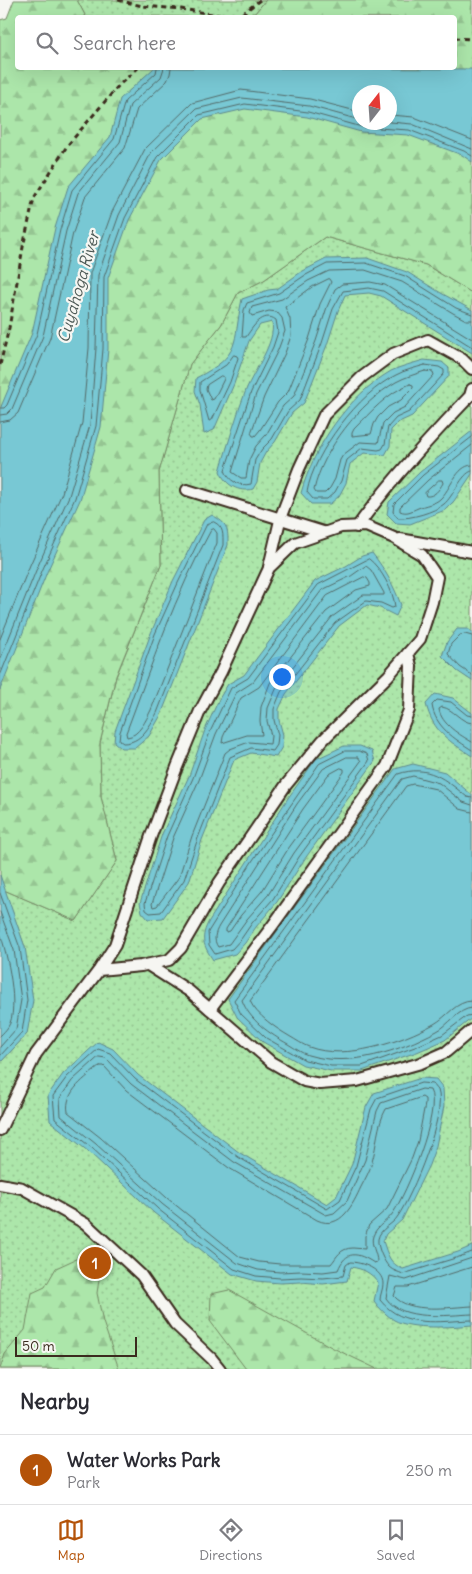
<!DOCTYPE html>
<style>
body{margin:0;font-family:Delius,sans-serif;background:#f2f2f3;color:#2b2b33}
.compass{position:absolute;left:352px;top:85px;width:45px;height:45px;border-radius:50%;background:#fff;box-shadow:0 5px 20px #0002;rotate:17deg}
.scale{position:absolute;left:15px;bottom:12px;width:122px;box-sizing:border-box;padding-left:5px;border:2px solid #3b2a1e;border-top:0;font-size:14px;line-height:18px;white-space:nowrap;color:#3b2a1e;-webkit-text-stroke:4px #f6f6f2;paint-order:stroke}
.you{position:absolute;left:281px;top:676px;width:18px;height:18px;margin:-12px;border:4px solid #fff;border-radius:50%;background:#1a73e8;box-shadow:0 0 0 8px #1a73e833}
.badge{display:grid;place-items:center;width:32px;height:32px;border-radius:50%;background:#b45309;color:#fff;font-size:16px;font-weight:700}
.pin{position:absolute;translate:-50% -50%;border:2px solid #fff;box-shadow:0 1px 5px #0006}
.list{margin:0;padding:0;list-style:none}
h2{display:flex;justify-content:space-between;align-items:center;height:65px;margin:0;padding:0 20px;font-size:21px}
h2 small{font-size:16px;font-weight:400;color:#7c7c81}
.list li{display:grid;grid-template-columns:32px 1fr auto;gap:15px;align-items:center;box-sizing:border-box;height:70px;padding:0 20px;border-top:1px solid #e1e1e2}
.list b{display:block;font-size:19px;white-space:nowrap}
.list p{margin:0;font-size:16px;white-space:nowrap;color:#7c7c81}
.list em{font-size:16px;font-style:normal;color:#7c7c81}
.icon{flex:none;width:28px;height:28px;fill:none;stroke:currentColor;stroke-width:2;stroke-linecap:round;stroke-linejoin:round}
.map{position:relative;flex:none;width:472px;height:1369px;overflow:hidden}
.search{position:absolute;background:#fff;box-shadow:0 5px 20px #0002;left:15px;right:15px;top:15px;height:55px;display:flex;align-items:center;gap:12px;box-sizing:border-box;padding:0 18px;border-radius:5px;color:#7c7c81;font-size:19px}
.sheet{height:135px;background:#fff}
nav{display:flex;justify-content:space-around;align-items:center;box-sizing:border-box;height:70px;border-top:1px solid #e1e1e2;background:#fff;font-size:14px;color:#7c7c81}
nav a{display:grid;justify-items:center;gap:2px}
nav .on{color:#b45309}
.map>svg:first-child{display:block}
.green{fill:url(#green-dots);stroke:#748864}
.forest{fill:url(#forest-firs);stroke:#748864;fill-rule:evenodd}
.water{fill:#78c8d4;stroke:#60898b;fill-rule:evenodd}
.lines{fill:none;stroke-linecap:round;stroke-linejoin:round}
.shore{stroke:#536967;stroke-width:1}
.lane-casing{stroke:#3b2a1e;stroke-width:14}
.path{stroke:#3b2a1e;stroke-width:3;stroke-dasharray:5 4;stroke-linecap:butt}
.lane{stroke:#f6f6f2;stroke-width:10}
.labels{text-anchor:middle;stroke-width:4.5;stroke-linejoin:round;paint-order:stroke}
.water-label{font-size:16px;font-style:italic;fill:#4d5955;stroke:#f6f6f2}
</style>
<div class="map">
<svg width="472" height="1369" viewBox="0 0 472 1369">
<defs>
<pattern id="green-dots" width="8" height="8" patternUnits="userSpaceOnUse" patternTransform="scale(1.25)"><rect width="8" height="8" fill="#ace6aa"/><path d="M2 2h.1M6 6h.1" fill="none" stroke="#95c592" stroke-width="1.8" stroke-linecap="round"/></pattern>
<pattern id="forest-firs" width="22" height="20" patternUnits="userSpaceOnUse" patternTransform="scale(1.25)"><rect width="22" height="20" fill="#ace6aa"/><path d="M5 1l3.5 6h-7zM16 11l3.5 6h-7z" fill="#95c592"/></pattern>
</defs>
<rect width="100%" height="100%" fill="#f6f6f2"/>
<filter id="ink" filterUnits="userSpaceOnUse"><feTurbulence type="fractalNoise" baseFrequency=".02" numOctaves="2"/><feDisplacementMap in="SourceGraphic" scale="10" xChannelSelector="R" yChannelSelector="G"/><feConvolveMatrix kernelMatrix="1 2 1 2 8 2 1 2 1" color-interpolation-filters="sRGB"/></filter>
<g filter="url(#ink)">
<g class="green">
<path d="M 77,0 L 266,0 L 255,13 L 244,18 L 149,16 L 145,18 L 86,17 Z"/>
<path d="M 325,237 L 426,265 L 472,293 L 472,1369 L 0,1369 L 0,1063 L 27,1034 L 25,947 L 4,890 L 76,921 L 117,861 L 101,797 L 100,743 L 116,677 L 161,565 L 159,472 L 190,364 L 221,325 L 238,293 L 264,280 Z"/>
</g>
<g class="forest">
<path d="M 14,0 L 77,0 L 86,17 L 18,18 L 18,68 L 454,68 L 454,18 L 244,17 L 255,13 L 266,0 L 472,0 L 472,293 L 426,265 L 325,237 L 264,280 L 238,293 L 221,325 L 190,364 L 159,472 L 161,565 L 116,676 L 100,743 L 101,797 L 117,861 L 76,921 L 4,890 L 0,892 L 0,20 L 7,18 ZM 360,92 L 390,92 L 390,122 L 360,122 Z"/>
<path d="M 80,1257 L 100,1273 L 97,1293 L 103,1322 L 119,1369 L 0,1369 L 5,1354 L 25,1330 L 32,1293 L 45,1287 L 56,1268 Z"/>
<path d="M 229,1290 L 333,1348 L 377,1369 L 246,1369 L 210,1321 L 211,1294 Z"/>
</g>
<g class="water">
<path d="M 154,68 L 472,69 L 472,162 L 462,155 L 408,135 L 361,132 L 307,117 L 245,109 L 202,119 L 161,160 L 129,220 L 108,278 L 108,349 L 101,427 L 80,500 L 47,572 L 0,690 L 0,409 L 32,333 L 55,228 L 68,187 L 110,137 L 120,99 ZM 360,92 L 390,92 L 390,122 L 360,122 Z"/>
<path d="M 367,258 L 407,272 L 441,293 L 472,310 L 472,353 L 381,296 L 369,293 L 345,295 L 338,311 L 327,345 L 304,403 L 292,413 L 275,442 L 266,452 L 260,463 L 257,482 L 253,489 C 239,493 225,485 220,471 C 228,444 236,416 246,390 C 254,370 276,343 272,322 L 260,325 L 249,341 L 234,384 L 214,430 L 204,434 L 200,405 L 195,391 L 196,378 C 243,354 232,344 242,299 L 268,290 L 277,289 L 301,272 L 326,259 Z"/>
<path d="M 424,360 L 442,362 L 449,368 L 449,376 L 412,416 L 399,422 L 391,430 L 390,446 L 385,455 L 364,453 L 350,464 L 346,483 L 339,496 L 330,504 L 311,504 L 301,493 C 314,446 348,396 391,371 C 401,366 414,363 424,360 Z"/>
<path d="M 472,431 L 472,474 L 454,501 L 445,510 L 410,524 L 396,523 L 387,514 L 389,502 L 420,472 Z"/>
<path d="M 212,515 C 228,524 228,528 228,545 L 161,715 L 149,736 L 135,748 L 121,748 L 114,742 L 115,731 L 151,633 L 173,581 L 204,520 Z"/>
<path d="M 372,553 C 385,569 394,586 401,605 L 396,616 L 380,608 L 367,605 L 339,626 L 286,694 L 279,709 L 279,720 L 283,735 L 282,747 L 276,757 L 251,753 L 234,760 L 202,840 L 189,882 L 163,918 L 148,919 L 142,912 L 140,903 L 162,834 L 189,776 L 205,730 L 219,699 L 228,684 L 244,675 L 315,581 L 346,566 L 362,556 Z"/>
<path d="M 457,629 L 468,629 L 472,632 L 472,681 L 457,671 L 442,656 L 447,642 Z"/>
<path d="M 435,694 L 453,698 L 472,713 L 472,756 C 449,741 433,732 426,704 Z"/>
<path d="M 344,746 L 360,746 L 372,751 L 375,761 L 304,860 L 277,902 L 256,927 L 245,943 L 235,954 L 213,960 C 203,945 200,938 209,921 L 288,798 L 316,759 Z"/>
<path d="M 413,764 L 445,772 L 472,795 L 472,1018 L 445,1040 L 417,1052 L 362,1071 L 331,1071 L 303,1065 L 263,1042 L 237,1017 L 228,999 L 395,769 Z"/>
<path d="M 0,875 L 25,947 L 33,1000 L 27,1034 L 0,1063 Z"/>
<path d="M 98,1042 L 113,1049 L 138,1075 L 240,1153 L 327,1204 L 336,1197 L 352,1164 L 366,1107 L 374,1093 L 421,1078 L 436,1079 L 443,1088 L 444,1106 L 436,1146 L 429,1165 L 402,1220 L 386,1234 L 383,1241 C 388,1255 389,1263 403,1269 L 458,1252 L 472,1246 L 472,1325 C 452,1327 412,1330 394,1320 C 386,1315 379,1308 374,1301 L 378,1282 C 370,1272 363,1269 351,1267 L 347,1281 L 323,1284 L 301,1282 L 280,1283 L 256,1281 L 232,1274 L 154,1213 L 89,1152 L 50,1121 L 48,1095 L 63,1074 Z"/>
</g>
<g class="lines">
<g class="shore">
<path d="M 390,115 L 414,117 L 472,140"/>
<path d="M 390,122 L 412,124 L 472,149"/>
<path d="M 329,279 L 331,282 L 320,304 L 309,339 L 288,392 L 278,402 L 260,430 L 255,436 L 253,436 L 251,433 L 264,397 L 285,353 L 291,336 L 290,319 L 285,307 L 312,287 Z"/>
<path d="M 472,314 L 456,308 L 405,276 L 366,263 L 327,264 L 304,276 L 279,293 L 247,303 L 244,310 L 242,337 L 246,337 C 252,328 263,310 276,320 L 278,332 L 273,347 L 251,392 L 225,470 C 228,481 240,487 251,484 L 255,460 L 262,449 L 272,439 L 288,411 L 300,400 L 322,343 L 333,309 L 343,291 L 369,288 L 383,291 L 472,347"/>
<path d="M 472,320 L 466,320 L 453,313 L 402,282 L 365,270 L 329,271 L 308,281 L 282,299 L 252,307 L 250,313 L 252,316 L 269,311 L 277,312 L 282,318 L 285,331 L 278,350 L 256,394 L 232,472 L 241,478 L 246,478 L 249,460 L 256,446 L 266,435 L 283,406 L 294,396 L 316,341 L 327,307 L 335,289 L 342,284 L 370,282 L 385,285 L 472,339"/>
<path d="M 234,355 L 237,356 L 238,358 L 230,382 L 212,420 L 209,421 L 200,390 L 200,382 L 226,365 Z"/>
<path d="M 425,365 L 439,367 L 444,370 L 444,374 L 409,412 L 396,418 L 388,427 L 385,444 L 382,449 L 378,450 L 362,448 L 347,460 L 341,481 L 335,492 L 327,499 L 313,499 L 307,492 C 314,452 359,393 396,375 C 405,370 415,368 425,365 Z"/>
<path d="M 425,371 L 433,372 L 434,375 L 405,407 L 393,413 L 383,423 L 378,443 L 360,442 L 343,455 L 340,460 L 335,479 L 330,488 L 325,493 L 316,493 L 314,490 C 323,449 360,403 396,382 C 405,377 416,374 425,371 Z"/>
<path d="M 221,376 L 224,377 L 224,379 L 214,399 L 211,400 L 206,389 L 207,385 Z"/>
<path d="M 410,384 L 413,385 L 413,388 L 401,400 L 388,407 L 378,417 L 374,424 L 371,434 L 352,436 L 352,433 L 354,429 C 371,412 387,393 410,384 Z"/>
<path d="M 0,408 L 4,408 L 7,405 L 37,334 L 60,230 L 72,190 L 114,139 L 125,101 L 156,73 L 157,68"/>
<path d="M 0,415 L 7,414 L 12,409 L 43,336 L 66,231 L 78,193 L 120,142 L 130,105 L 161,77 L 164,68"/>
<path d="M 0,422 L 10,420 L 18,413 L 50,338 L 73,233 L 85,197 L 125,148 L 137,109 L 167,81 L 170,74 L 171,68"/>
<path d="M 472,437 L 423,475 L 394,504 L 393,512 L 398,518 C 410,519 435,512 444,504 C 453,497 462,473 472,471"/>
<path d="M 472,445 L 428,480 L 400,507 L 400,511 C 407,514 411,511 418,508 C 425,505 435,504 440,499 C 451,489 456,466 472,465"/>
<path d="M 439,480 L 442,480 L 443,483 C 439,490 434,497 426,496 L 425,493 Z"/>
<path d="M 214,522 C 224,527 223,534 223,545 L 157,713 C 149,727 141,743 123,743 L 119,740 L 120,732 L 155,634 L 178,583 L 207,524 Z"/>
<path d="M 214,529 L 217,533 L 217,543 L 151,710 C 146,720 139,736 127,737 L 126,733 C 152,664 175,595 211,530 Z"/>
<path d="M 369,559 C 381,568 394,592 395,607 L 392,608 L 381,603 L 366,601 L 335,623 L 281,692 L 274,709 L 274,720 L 278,735 L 277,745 L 273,751 L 251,748 L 230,757 L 198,838 L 184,880 L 161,912 L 150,913 L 146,910 L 145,903 L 167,836 L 193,778 L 210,732 L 231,688 L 248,678 L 318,585 Z"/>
<path d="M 366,566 L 371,570 L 384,593 L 384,595 L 363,595 L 332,617 L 277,687 L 268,708 L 267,721 L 271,736 L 270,744 L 249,742 L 230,749 L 225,753 L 192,836 L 179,877 L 157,906 L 153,907 L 152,904 L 173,838 L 199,780 L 216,734 L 236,693 L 253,682 L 322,590 L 351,576 Z"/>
<path d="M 364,577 L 367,578 L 370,583 L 370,586 L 356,590 L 326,612 L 270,683 L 261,707 L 260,721 L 262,735 L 247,735 L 222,743 L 223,737 L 241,698 L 259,687 L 327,596 Z"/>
<path d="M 472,636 L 465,634 L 460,635 L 451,644 L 448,654 L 460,667 L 472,675"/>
<path d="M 0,639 L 30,565 L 62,493 L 82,423 L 89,348 L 90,273 L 112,212 L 145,149 L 192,103 L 241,90 L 310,99 L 360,112"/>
<path d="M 0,660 L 37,568 L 69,496 L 90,425 L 96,348 L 98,275 L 119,215 L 151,153 L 196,109 L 242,98 L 309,106 L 360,120"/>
<path d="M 0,676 L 42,571 L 75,498 L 96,426 L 103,349 L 104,277 L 125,218 L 157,157 L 199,115 L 245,104 L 308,112 L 362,127 L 409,130 L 464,151 L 472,156"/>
<path d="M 472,716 L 467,715 L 451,702 L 437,700 L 432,705 C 435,727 455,739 472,750"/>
<path d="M 472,723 C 460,722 454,709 442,707 L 439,709 C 441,724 460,735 472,742"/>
<path d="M 345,751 L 359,751 L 367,754 L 369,761 L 299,857 L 273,899 L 252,923 L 241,939 L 232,949 L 215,954 L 209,945 L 208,932 L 253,860 L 319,764 Z"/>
<path d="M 347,757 L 358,757 L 361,761 L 294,853 L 268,895 L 247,919 L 229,944 L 218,947 C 213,940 215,933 219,926 L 297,804 L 323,769 Z"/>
<path d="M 341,768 L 344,769 L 344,772 L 288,849 L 262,891 L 241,915 L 230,931 L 226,932 L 226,929 L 303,809 L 328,775 Z"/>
<path d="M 472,798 L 467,797 C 445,779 428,764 398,774 L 234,1000 L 241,1014 L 266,1038 L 305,1060 L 331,1066 L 362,1066 L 415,1047 L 442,1035 L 467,1016 L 472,1015"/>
<path d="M 472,805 L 463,802 L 439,783 L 413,776 L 402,779 L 242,1000 C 249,1020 270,1034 288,1044 C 295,1048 301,1053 308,1055 C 351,1068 399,1051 437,1031 C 449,1025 458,1009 472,1008"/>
<path d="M 472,812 L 460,809 L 436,789 L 413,784 L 406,786 L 250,1001 C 256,1015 277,1029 289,1036 C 296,1040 303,1045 309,1047 C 346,1061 401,1042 434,1024 C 447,1017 456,1001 472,1001"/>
<path d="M 0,893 L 20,948 L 27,1000 L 22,1032 L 0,1056"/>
<path d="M 0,912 L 14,950 L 21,1000 L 16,1029 L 0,1047"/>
<path d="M 0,933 C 7,953 20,1009 8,1027 C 6,1030 3,1033 0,1036"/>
<path d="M 99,1057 L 106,1058 L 131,1084 L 234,1162 L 326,1215 L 334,1213 L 347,1201 L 365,1160 L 377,1111 L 381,1103 L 422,1089 L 430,1090 C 442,1110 406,1194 393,1213 C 387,1222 377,1225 373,1236 C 370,1244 377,1253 377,1262 L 374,1263 C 357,1252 346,1250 338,1270 L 323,1272 L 301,1271 L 280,1272 L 258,1270 L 237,1263 L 162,1204 L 96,1144 L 61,1116 L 60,1098 L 72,1081 Z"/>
<path d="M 100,1066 L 104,1066 L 126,1090 L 229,1168 L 317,1220 C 341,1231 353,1204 361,1187 C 365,1179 370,1171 372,1162 C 377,1145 377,1125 386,1109 L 422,1097 L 425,1099 L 425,1104 L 418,1141 L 412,1158 L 387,1209 L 369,1225 L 365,1236 L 365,1249 C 361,1249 357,1248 353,1248 C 340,1248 337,1257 331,1264 L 280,1264 L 259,1262 L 240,1257 L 167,1198 L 101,1138 L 68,1112 C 64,1091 86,1078 100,1066 Z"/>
<path d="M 472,1252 L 459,1257 L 403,1274 C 399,1272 393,1271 389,1267 C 384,1262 377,1247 378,1239 C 380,1228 393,1225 398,1216 C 412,1196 447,1113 438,1090 C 437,1089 434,1085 433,1084 L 421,1083 L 377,1098 L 371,1109 L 356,1166 L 340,1200 L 327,1209 L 238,1157 L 135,1079 L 110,1053 L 98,1049 L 67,1077 L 53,1096 L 55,1119 L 92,1148 L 158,1209 L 234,1269 L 256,1276 L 280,1278 L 301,1277 L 323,1278 L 343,1276 L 346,1265 L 350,1262 C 361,1262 383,1269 383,1284 C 383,1289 380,1295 380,1300 C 403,1329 439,1321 472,1320"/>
<path d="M 472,1258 L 406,1280 L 390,1276 L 386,1298 C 402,1322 447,1315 472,1314"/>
<path d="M 472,1267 L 408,1287 L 397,1287 L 394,1296 C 409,1314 450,1307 472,1306"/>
</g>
<g class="lane-casing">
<g id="lane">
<path d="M 187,490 L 323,532"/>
<path d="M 357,527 C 391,480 430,438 470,396 L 472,389"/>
<path d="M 400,539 L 472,552"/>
<path d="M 269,567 L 281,516 L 299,469 L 324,415 L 362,377 L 393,354 L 428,340 L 462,359 L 472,369"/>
<path d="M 148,965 L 189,991 L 271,1062 L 304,1081 L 320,1084 L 357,1081 L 421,1063 L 446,1052 L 472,1030"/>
<path d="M 210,1009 L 273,925 L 387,766 L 409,710 L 411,666 L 408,653"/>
<path d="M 0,1130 L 36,1054 L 99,970 L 115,945 L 151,836 L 177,767 L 200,711 L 221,672 L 269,568 L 295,543 L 341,527 L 366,526 L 394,538 L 422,555 L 437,577 L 432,602 L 420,639 L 388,676 L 323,740 L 286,785 L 219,883 L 181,948 L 169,960 L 141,966 L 99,970"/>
<path d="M 0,1184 L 22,1188 L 86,1224 L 141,1275 L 175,1324 L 212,1359 L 220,1369"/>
</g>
</g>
<g class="path">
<path d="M 118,0 L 142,6 L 181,9 L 231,17 L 242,14 L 260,0"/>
<path d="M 454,38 L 472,39"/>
<path d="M 0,365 L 9,328 L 23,247 L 34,198 L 67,146 L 119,85 L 138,68"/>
</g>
<use href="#lane" class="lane"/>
</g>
</g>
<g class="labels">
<g class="water-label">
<text transform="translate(78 287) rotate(-74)" y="6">Cuyahoga River</text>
</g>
</g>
</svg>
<svg class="compass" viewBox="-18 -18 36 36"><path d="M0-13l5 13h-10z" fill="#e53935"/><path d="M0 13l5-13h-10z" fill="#7c7c81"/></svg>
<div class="scale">50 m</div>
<div class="you"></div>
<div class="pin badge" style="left:95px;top:1263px">1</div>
<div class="search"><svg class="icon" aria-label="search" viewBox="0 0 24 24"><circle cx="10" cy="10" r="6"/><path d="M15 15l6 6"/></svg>Search here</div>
</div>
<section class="sheet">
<h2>Nearby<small></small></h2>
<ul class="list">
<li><span class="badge">1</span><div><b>Water Works Park</b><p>Park</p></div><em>250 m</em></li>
</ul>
</section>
<nav>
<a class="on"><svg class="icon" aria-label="map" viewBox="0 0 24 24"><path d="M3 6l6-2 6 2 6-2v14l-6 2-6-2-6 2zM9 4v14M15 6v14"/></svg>Map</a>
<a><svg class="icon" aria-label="directions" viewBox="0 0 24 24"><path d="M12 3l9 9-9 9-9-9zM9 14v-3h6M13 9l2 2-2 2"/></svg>Directions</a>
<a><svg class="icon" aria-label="saved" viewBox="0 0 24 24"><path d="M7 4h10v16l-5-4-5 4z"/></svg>Saved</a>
</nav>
